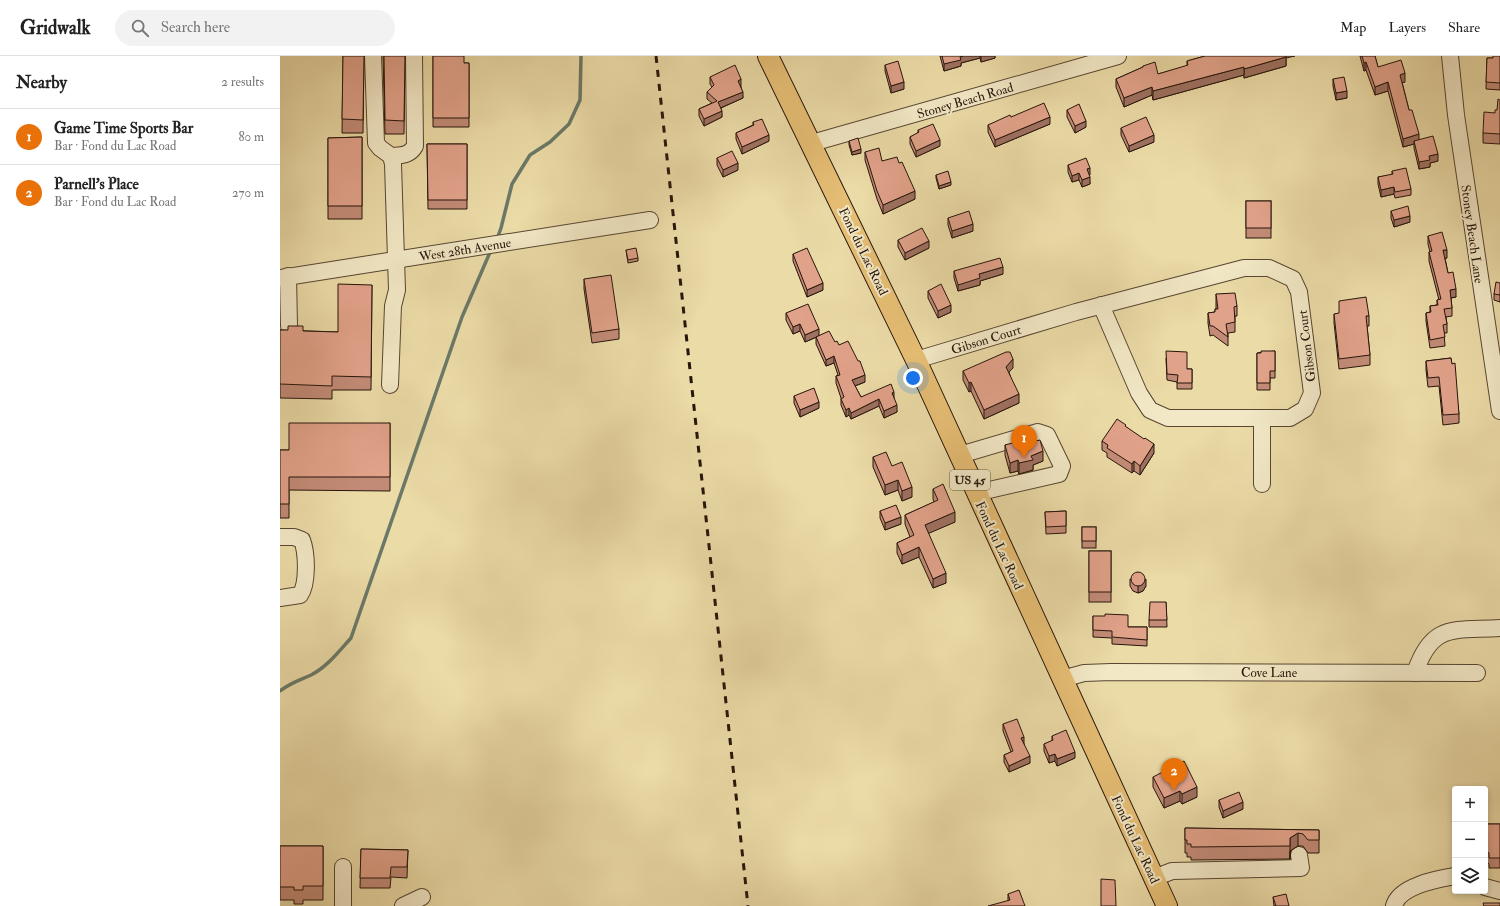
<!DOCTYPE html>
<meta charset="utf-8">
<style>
body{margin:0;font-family:"IM FELL Double Pica",serif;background:#f2f2f2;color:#222}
.controls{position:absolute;right:12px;bottom:12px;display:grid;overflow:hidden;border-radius:4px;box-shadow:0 2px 6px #0003}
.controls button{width:36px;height:36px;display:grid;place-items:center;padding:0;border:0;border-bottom:1px solid #e0e0e0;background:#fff;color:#222;font:20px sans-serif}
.you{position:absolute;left:633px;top:322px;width:14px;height:14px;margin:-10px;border:3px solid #fff;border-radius:50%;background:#1a73e8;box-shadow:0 0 0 6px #1a73e833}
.badge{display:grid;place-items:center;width:26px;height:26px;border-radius:50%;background:#0b8043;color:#fff;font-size:13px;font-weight:700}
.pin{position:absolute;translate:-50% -33px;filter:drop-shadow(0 1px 2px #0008)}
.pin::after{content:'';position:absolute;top:21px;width:14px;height:12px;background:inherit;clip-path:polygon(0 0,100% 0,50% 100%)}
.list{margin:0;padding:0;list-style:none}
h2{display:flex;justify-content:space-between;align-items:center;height:52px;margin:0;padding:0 16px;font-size:17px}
h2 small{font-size:13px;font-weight:400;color:#767676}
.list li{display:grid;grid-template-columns:26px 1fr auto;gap:12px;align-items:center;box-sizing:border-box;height:56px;padding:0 16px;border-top:1px solid #e0e0e0}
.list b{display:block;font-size:15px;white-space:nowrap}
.list p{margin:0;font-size:13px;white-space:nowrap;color:#767676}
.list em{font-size:13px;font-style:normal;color:#767676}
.icon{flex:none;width:22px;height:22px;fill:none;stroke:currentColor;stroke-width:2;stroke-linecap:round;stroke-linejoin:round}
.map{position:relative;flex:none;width:1220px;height:850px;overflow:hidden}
header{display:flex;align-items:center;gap:24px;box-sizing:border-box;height:56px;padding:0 20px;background:#fff;border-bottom:1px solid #e0e0e0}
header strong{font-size:19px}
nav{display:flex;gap:22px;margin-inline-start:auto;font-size:14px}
.search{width:280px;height:36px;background:#f2f2f2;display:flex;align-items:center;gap:10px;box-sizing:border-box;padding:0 14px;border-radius:22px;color:#767676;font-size:15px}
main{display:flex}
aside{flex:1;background:#fff}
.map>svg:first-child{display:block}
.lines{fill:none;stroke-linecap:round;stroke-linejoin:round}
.stream{stroke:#6b7968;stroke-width:3.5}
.minor-casing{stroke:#584632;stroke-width:18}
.major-casing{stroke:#27150b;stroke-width:22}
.minor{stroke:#f2e8c6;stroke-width:16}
.major{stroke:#e6be74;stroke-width:20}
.rail{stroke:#27150b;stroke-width:3;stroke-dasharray:7 7;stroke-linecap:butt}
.wall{fill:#c28b77;stroke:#27150b}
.shaded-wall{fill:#9e7161;stroke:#27150b}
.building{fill:#e1a28a;stroke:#27150b}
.labels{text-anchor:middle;stroke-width:4;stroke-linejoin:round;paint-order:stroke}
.shield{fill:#f2e8c6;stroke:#645443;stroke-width:1}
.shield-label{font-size:12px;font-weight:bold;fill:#27150b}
.street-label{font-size:13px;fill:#27150b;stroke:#f2e8c6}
</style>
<header>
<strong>Gridwalk</strong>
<div class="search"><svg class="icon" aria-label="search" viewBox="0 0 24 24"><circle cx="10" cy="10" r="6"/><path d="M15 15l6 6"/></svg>Search here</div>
<nav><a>Map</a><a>Layers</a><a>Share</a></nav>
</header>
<main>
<aside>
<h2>Nearby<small>2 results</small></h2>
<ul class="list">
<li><span class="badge" style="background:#e8710a">1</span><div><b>Game Time Sports Bar</b><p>Bar · Fond du Lac Road</p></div><em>80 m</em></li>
<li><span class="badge" style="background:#e8710a">2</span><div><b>Parnell's Place</b><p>Bar · Fond du Lac Road</p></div><em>270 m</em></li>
</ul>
</aside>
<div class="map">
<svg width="1220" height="850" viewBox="0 0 1220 850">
<rect width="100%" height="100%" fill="#ebdba7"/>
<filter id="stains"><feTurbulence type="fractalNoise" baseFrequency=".005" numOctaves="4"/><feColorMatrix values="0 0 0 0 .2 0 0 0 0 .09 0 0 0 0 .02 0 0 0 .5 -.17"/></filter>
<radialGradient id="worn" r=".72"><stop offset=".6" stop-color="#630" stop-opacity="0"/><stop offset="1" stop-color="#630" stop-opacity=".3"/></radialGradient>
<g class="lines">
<g class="stream">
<path d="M 217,183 L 221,172 L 232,128 L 250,99 L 270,86 L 289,68 L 300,44 L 301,0"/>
<path d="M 0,635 C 10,627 20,624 31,619 C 47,611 59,595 71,582 L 182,261 L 211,194"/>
</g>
<g class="minor-casing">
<g id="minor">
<path d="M 93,0 L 96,87 L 100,92 L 111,100 L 113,108 L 117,234 L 113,250 L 110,329"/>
<path d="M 1170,0 L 1176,59 L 1220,355"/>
<path d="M 532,87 L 838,0"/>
<path d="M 111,100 C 122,99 129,100 135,90 L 134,0"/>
<path d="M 8,220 L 9,270"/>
<path d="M 0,222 L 370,164"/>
<path d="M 636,304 L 796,256 L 964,212 L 989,212 L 1013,223 L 1019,236 L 1032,337 L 1025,353 L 1010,362 L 888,362 L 870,354 L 859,337 L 821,249"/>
<path d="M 982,363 L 982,428"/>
<path d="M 680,399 L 758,376 L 767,379 L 782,410 L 779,418 L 696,437"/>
<path d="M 0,481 L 14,481 L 22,484 C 27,497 28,528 20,539 L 0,542"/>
<path d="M 1135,617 C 1152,566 1174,575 1220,572"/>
<path d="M 782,623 L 804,617 L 831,616 L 1197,617"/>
<path d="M 63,811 L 63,850"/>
<path d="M 874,822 L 892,815 L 1021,812 L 1019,799"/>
<path d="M 1205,831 L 1220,835"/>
<path d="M 123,850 L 142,841"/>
<path d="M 1114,850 C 1119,830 1157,823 1175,820"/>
</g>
</g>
<g class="major-casing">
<path id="major" d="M 488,0 L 636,304 L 887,850"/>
</g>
<use href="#minor" class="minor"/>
<use href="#major" class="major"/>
<path class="rail" d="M 376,0 L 468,850"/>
</g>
<g class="wall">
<path d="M 63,0 L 84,0 L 83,77 L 62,77 Z"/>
<path d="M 103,0 L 125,0 L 124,78 L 105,78 Z"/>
<path d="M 153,0 L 184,7 L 189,7 L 189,71 L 153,71 Z"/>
<path d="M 660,0 L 715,0 L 715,2 L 701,6 L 700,2 L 681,7 L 681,10 L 664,15 Z"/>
<path d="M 925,0 L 1015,0 L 1006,2 L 1006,10 L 964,22 L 964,19 L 873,44 L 872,39 L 844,51 L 836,31 L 836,23 L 863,11 L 863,10 L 878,18 L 907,10 L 907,5 Z"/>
<path d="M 1080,0 L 1095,0 L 1098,11 L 1125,26 L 1122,26 L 1129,54 L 1139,84 L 1158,105 L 1150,107 L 1150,111 L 1139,113 L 1134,92 L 1134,88 L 1123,91 L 1108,35 L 1095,39 L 1086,14 L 1084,15 Z"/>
<path d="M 1220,0 L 1220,34 L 1206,33 L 1207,2 L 1213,2 Z"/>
<path d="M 605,9 L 624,33 L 611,37 L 605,15 Z"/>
<path d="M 430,21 L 461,30 L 463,42 L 441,52 L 442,61 L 424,70 L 419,60 L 419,53 L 432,47 L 427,43 L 427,36 L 432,31 L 430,28 Z"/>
<path d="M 1053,23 L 1067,42 L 1056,44 L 1053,30 Z"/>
<path d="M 1220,44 L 1220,88 L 1203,87 L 1203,77 L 1215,57 L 1217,54 Z"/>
<path d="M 787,54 L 806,71 L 795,77 L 787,61 Z"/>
<path d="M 731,61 L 770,68 L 715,91 L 708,76 L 708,69 Z"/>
<path d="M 473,66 L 489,85 L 462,98 L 456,83 L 456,77 L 473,69 Z"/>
<path d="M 841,72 L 874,86 L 849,96 L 841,79 Z"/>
<path d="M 638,74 L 660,90 L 636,101 L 630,88 L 630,81 L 638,77 Z"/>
<path d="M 82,81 L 82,163 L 48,163 L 48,82 Z"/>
<path d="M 569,85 L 581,97 L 572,99 L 569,89 Z"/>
<path d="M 147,88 L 187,88 L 187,153 L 148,153 Z"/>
<path d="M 585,96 L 602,105 L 619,107 L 635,143 L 603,158 L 597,143 L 585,104 Z"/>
<path d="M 437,102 L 458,114 L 443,121 L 437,109 Z"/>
<path d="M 788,109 L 810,119 L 809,119 L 810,128 L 802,131 L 799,124 L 792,126 L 788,116 Z"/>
<path d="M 1112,115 L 1131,133 L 1131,139 L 1115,142 L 1114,138 L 1101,141 L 1098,128 L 1098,121 L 1112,119 Z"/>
<path d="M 656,119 L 671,129 L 659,133 L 656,122 Z"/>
<rect x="966" y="145" width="25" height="37"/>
<path d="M 1111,155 L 1130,166 L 1114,171 L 1111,162 Z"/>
<path d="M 668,162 L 693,175 L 672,182 L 668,169 Z"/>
<path d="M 1148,180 L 1167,202 L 1165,202 L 1168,217 L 1176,241 L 1171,242 L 1172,252 L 1172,260 L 1166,261 L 1167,268 L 1167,277 L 1164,277 L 1165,290 L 1150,292 L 1146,265 L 1146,257 L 1150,256 L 1150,250 L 1157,249 L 1157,244 L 1159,244 L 1149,205 L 1149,196 L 1150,196 L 1148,188 Z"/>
<path d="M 618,184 L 649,192 L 625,204 L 618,191 Z"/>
<path d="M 346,194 L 358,202 L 358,205 L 348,207 Z"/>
<path d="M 513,198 L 543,234 L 527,241 L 513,205 Z"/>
<path d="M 674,215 L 723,218 L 700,225 L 700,229 L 678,235 L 674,222 Z"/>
<path d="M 304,223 L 339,273 L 339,283 L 312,287 L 304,233 Z"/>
<path d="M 1220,227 L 1220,246 L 1214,244 L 1214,238 Z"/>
<path d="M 92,229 L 91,334 L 52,334 L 52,343 L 0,342 L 0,274 L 58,276 Z"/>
<path d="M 648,235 L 671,256 L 658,262 L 648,242 Z"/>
<path d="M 936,238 L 957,250 L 957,260 L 955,260 L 955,276 L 948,277 L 948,290 L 933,279 L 930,280 L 928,267 L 928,257 L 935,256 L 935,253 L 936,253 Z"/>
<path d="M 506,257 L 539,280 L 525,286 L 520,275 L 513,278 L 506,264 Z"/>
<path d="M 1054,258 L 1089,260 L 1089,270 L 1087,270 L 1090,299 L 1090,309 L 1059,313 L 1054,267 Z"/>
<path d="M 536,281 L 555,286 L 559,289 L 585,326 L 575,330 L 581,341 L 614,342 L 617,356 L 604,362 L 599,350 L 571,363 L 569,359 L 566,361 L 561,349 L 561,342 L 556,327 L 556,320 L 558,319 L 554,307 L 546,310 L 536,288 Z"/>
<path d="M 995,295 L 995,322 L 990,322 L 990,334 L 977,334 L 977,297 Z"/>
<path d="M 886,302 L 907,313 L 912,313 L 912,333 L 897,333 L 897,326 L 887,324 Z"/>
<path d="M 1171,302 L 1179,358 L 1179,367 L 1163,369 L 1159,330 L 1148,331 L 1146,314 L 1146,305 Z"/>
<path d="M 733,312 L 729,316 L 739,347 L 704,363 L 691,335 L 689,336 L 683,324 L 683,315 Z"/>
<path d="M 514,340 L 539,352 L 520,361 L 514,347 Z"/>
<path d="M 110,367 L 110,435 L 9,434 L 9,462 L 0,462 L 0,394 L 9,394 Z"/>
<path d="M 846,371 L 874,397 L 860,419 L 854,415 L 852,417 L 827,401 L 827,397 L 822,394 L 822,385 Z"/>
<path d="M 755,385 L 763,405 L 753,409 L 753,414 L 739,418 L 738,415 L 730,417 L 725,399 L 725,389 Z"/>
<path d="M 593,401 L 612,410 L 632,441 L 622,445 L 618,434 L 605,439 L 593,411 Z"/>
<path d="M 653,433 L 675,466 L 648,477 L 666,527 L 653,532 L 639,501 L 622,508 L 617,497 L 617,487 L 630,481 L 625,468 L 625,459 L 654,446 L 653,443 Z"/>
<path d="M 600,455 L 621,468 L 605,474 L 600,462 Z"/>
<path d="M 786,455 L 786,477 L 766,478 L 765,456 Z"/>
<rect x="802" y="471" width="14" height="21"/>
<rect x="809" y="495" width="22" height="51"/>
<path d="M 850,523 L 866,530 L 863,535 L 858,537 L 853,535 L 850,530 Z"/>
<path d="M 886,546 L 887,571 L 869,571 L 869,564 Z"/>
<path d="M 813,560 L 848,571 L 867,571 L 867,590 L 832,588 L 832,582 L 813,581 Z"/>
<path d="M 723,668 L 744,688 L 750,707 L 729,716 L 724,706 L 724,699 L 731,696 L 723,675 Z"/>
<path d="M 772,680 L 795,702 L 777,710 L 775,705 L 769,707 L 764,695 L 764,688 L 772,685 Z"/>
<path d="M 873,721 L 917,741 L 902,748 L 900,745 L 884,752 L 873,731 Z"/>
<path d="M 939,744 L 963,753 L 943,762 L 939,751 Z"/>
<path d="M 1175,765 L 1175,791 L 1174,791 L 1174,766 Z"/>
<path d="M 1205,768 L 1220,768 L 1220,812 L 1209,812 L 1209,808 L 1205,804 Z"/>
<path d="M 905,772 L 1039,774 L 1039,797 L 1028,797 L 1023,790 L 1018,790 L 1010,795 L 1010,803 L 911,804 L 911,801 L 907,801 L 907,797 L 905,797 Z"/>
<path d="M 0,790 L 43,790 L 43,844 L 23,844 L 23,848 L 14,848 L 14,844 L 0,844 Z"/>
<path d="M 81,793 L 128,794 L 127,822 L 111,821 L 110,832 L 80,832 Z"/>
<path d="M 728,838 L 745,850 L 728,845 Z"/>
<path d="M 993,841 L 1009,850 L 994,850 Z"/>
</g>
<g class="shaded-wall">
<path d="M 683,0 L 700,0 L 700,2 L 681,7 L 681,10 L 664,15 L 664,8 Z"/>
<path d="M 701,0 L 715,0 L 715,2 L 701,6 Z"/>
<path d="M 1006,1 L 1006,10 L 964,22 L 964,13 Z"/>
<path d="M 1086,6 L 1086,14 L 1084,15 L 1084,7 Z"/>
<path d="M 964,11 L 964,19 L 873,44 L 873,35 Z"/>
<path d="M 1125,17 L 1125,26 L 1120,27 L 1120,19 Z"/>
<path d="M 461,23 L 461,30 L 458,32 L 458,25 Z"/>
<path d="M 624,26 L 624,33 L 611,37 L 611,30 Z"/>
<path d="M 1108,26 L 1108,35 L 1095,39 L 1095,31 Z"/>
<path d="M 872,31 L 872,39 L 844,51 L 844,42 Z"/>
<path d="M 1067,35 L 1067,42 L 1056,44 L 1056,37 Z"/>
<path d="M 463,36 L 463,42 L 438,53 L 438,46 Z"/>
<path d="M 442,55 L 442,61 L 424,70 L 424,63 Z"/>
<path d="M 770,61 L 770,68 L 715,91 L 715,84 Z"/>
<path d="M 806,65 L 806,71 L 795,77 L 795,70 Z"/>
<path d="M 1139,78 L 1139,87 L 1134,85 L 1134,88 L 1123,91 L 1123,83 Z"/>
<path d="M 489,79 L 489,85 L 462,98 L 462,91 Z"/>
<path d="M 874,79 L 874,86 L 849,96 L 849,90 Z"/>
<path d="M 660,84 L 660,90 L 636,101 L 636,95 Z"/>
<path d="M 581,93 L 581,97 L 572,99 L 572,96 Z"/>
<path d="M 1158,98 L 1158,105 L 1150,107 L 1150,111 L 1139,113 L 1139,106 L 1149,100 Z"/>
<path d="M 458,107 L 458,114 L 443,121 L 443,114 Z"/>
<path d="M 810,112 L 810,119 L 807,120 L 807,113 Z"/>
<path d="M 799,117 L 799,124 L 792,126 L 792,120 Z"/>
<path d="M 810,121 L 810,128 L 802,131 L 802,124 Z"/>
<path d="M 671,126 L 671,129 L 659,133 L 659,130 Z"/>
<path d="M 1114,131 L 1114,138 L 1101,141 L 1101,134 Z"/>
<path d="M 635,135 L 635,143 L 603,158 L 603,149 Z"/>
<path d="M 1130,160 L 1130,166 L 1114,171 L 1114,164 Z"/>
<path d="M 693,168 L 693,175 L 672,182 L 672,175 Z"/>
<path d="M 649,185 L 649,192 L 625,204 L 625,197 Z"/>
<path d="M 1163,194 L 1167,194 L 1167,202 L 1163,203 Z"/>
<path d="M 723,211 L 723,218 L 700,225 L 700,229 L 678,235 L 678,229 L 699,218 Z"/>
<path d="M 543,227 L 543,234 L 527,241 L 527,234 Z"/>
<path d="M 1176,233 L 1176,241 L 1170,242 L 1170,234 Z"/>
<path d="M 671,249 L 671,256 L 658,262 L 658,255 Z"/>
<path d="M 520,268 L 520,275 L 513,278 L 513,271 Z"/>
<path d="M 539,273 L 539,280 L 525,286 L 525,279 Z"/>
<path d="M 554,300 L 554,307 L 546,310 L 546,304 Z"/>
<path d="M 733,303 L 733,312 L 726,319 L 726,311 Z"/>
<path d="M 585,319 L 585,326 L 572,331 L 572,324 Z"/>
<path d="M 691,326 L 691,335 L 689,336 L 689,327 Z"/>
<path d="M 614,336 L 614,342 L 612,337 Z"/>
<path d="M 739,338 L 739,347 L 704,363 L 704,354 Z"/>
<path d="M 599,343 L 599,350 L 571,363 L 571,357 Z"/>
<path d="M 539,346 L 539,352 L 520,361 L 520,354 Z"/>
<path d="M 617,349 L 617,356 L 604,362 L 604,355 Z"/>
<path d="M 569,352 L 569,359 L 566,361 L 566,354 Z"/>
<path d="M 874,388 L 874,397 L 860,419 L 860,410 Z"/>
<path d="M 763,395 L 763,405 L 753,409 L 753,414 L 739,418 L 739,407 L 751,400 Z"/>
<path d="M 738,404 L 738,415 L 730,417 L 730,407 Z"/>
<path d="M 854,405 L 854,415 L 852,417 L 852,408 Z"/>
<path d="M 618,424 L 618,434 L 605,439 L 605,429 Z"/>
<path d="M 632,431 L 632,441 L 622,445 L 622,435 Z"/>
<path d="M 675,456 L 675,466 L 645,479 L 645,469 Z"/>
<path d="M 621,461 L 621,468 L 605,474 L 605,467 Z"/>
<path d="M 639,491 L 639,501 L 622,508 L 622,499 Z"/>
<path d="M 666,517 L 666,527 L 653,532 L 653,523 Z"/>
<path d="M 866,523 L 866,530 L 863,535 L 858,537 L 858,530 Z"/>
<path d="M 744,681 L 744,688 L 741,682 Z"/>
<path d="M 795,696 L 795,702 L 777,710 L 777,703 Z"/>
<path d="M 775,698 L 775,705 L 769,707 L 769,700 Z"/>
<path d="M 750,700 L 750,707 L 729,716 L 729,710 Z"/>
<path d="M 917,731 L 917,741 L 902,748 L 902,738 Z"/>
<path d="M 900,735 L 900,745 L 884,752 L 884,742 Z"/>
<path d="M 963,746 L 963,753 L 943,762 L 943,755 Z"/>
<path d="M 1018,777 L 1018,790 L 1010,795 L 1010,803 L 1010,782 Z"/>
</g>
<g class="building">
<path d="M 63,0 L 84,0 L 83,64 L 62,63 Z"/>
<path d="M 104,0 L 125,0 L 124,65 L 105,64 Z"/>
<path d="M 153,0 L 184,0 L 184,7 L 189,7 L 189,62 L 153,62 Z"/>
<path d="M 662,0 L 683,0 L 680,1 L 681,4 L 664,8 Z"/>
<path d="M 925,0 L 1006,0 L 1006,1 L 964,13 L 964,11 L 873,35 L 872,31 L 844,42 L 836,23 L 863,11 L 863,10 L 875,6 L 878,18 L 908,9 L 907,5 Z"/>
<path d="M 1082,0 L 1095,0 L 1098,11 L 1121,4 L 1125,17 L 1120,19 L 1129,54 L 1132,54 L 1139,78 L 1123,83 L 1108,26 L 1095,31 L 1086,6 L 1084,7 Z"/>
<path d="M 1213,0 L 1220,0 L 1220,27 L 1206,26 L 1207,2 L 1213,2 Z"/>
<path d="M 618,5 L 624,26 L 611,30 L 605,9 Z"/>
<path d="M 455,9 L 461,23 L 458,25 L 463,36 L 438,46 L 442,55 L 424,63 L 419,53 L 437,45 L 427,36 L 434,29 L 430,21 Z"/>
<path d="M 1064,21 L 1067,35 L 1056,37 L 1053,23 Z"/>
<path d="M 1218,43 L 1220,44 L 1220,78 L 1203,77 L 1204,56 L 1215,57 L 1215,54 L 1217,54 Z"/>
<path d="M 764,47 L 770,61 L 715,84 L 708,69 L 730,59 L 731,61 Z"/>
<path d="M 799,48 L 806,65 L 795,70 L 787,54 Z"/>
<path d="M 866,61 L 874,79 L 849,90 L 841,72 Z"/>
<path d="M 482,63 L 489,79 L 462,91 L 456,77 L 474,69 L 473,66 Z"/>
<path d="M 653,68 L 660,84 L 636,95 L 630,81 L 639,76 L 638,74 Z"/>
<path d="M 1153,80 L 1158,98 L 1149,100 L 1150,104 L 1139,106 L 1134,85 Z"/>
<path d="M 82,81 L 82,150 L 48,150 L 48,82 Z"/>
<path d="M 578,82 L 581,93 L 572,96 L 569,85 Z"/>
<path d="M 147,88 L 187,88 L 187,144 L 148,144 Z"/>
<path d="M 599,92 L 602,105 L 617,101 L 619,107 L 622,106 L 635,135 L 603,149 L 597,135 L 585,96 Z"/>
<path d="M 452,95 L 458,107 L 443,114 L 437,102 Z"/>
<path d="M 806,102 L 810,112 L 807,113 L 810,121 L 802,124 L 799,117 L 792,120 L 788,109 Z"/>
<path d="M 1126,112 L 1131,133 L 1115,136 L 1114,131 L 1101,134 L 1098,121 L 1113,118 L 1112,115 Z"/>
<path d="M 668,115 L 671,126 L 659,130 L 656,119 Z"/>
<rect x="966" y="145" width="25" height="27"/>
<path d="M 1128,150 L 1130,160 L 1114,164 L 1111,155 Z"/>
<path d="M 689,155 L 693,168 L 672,175 L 668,162 Z"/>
<path d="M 642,172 L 649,185 L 625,197 L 618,184 Z"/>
<path d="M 1162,176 L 1167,194 L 1163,194 L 1168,217 L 1173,216 L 1176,233 L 1170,234 L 1172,252 L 1164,253 L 1167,268 L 1163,269 L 1165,281 L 1150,284 L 1146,257 L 1151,256 L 1150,250 L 1158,249 L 1157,244 L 1161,243 L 1149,196 L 1152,195 L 1148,180 Z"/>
<path d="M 356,192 L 358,202 L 348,204 L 346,194 Z"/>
<path d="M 527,192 L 543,227 L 527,234 L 513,198 Z"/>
<path d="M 720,202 L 723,211 L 699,218 L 700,222 L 678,229 L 674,215 Z"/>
<path d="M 331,219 L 339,273 L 312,277 L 304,223 Z"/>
<path d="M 1216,226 L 1220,227 L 1220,239 L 1214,238 Z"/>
<path d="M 58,228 L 92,229 L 91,321 L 52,320 L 52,330 L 0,328 L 0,274 L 8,274 L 8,270 L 23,270 L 23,275 L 58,276 Z"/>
<path d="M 661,228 L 671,249 L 658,255 L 648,235 Z"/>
<path d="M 955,237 L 957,250 L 954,251 L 955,266 L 946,268 L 948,281 L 933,270 L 930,270 L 928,257 L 935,256 L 935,253 L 938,253 L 936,238 Z"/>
<path d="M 1086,241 L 1089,260 L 1086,260 L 1090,299 L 1059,303 L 1054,258 L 1059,257 L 1059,245 Z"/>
<path d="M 528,248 L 539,273 L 525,279 L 520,268 L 513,271 L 506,257 Z"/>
<path d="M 549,275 L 555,286 L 557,285 L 559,289 L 568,285 L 578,305 L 580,305 L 585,319 L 572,324 L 581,341 L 611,328 L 614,336 L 612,337 L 617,349 L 604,355 L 599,343 L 571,357 L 569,352 L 566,354 L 561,343 L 564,341 L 556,320 L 560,319 L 554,300 L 546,304 L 536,281 Z"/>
<path d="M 886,295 L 907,296 L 907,313 L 912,313 L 912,327 L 897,327 L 898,319 L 887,318 Z"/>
<path d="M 981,295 L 995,295 L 995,315 L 990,315 L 990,327 L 977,327 L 977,297 L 981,297 Z"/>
<path d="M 726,296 L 730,296 L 733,303 L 726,311 L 739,338 L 704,354 L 691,326 L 689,327 L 683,315 Z"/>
<path d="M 1171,302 L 1172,308 L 1175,307 L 1179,358 L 1163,359 L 1159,321 L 1148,322 L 1146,305 Z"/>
<path d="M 534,332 L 539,346 L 520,354 L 514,340 Z"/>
<path d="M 837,363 L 846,369 L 845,370 L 864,383 L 865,382 L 874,388 L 860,410 L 854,405 L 852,408 L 827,392 L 828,389 L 822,385 Z"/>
<path d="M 9,367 L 110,367 L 110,421 L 9,421 L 9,448 L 0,448 L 0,394 L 9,394 Z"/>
<path d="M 754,381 L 755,385 L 760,384 L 763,395 L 751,400 L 753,404 L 739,407 L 738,404 L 730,407 L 725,389 Z"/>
<path d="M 606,396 L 612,410 L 622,406 L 632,431 L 622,435 L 618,424 L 605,429 L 593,401 Z"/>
<path d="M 663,428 L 675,456 L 645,469 L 666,517 L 653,523 L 639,491 L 622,499 L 617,487 L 634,479 L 625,459 L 658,444 L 653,433 Z"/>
<path d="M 616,449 L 621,461 L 605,467 L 600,455 Z"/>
<path d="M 786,455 L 786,470 L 766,471 L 765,456 Z"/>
<rect x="802" y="471" width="14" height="14"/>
<rect x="809" y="495" width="22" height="41"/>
<circle cx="858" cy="523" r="7"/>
<path d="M 870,546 L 886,546 L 887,564 L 869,564 Z"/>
<path d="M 825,558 L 848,559 L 848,571 L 867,571 L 867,584 L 832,581 L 832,575 L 813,574 L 813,560 L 825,560 Z"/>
<path d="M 737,663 L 744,681 L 741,682 L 750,700 L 729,710 L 724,699 L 733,695 L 723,668 Z"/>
<path d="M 786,674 L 795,696 L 777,703 L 775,698 L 769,700 L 764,688 L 773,684 L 772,680 Z"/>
<path d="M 904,705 L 917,731 L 902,738 L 900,735 L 884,742 L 873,721 Z"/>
<path d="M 959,736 L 963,746 L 943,755 L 939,744 Z"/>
<path d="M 1175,765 L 1175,781 L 1174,781 L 1174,766 Z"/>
<path d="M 1205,768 L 1220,768 L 1220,802 L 1209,802 L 1209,797 L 1205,794 Z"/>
<path d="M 905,772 L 1039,774 L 1039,784 L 1028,784 L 1023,778 L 1018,777 L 1010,782 L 1010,790 L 911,791 L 911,788 L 907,788 L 907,784 L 905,784 Z"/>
<path d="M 0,790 L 43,790 L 43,830 L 23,830 L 23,834 L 14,834 L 14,831 L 0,831 Z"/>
<path d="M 81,793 L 128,794 L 127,811 L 111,811 L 110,822 L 80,822 Z"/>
<path d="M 821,823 L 835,824 L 836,850 L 821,850 Z"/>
<path d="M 739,834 L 745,850 L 708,850 L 730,844 L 728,838 Z"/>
<path d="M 1006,838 L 1009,850 L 996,850 L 993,841 Z"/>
<path d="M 1203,847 L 1220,847 L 1220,850 L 1204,850 Z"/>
</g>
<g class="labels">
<rect class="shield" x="670" y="414" width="40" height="20" rx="3"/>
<g class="shield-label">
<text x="690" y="428">US 45</text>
</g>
<g class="street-label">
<text transform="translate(685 44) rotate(-16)" y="5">Stoney Beach Road</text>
<text transform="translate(1193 178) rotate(82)" y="5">Stoney Beach Lane</text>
<text transform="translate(185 193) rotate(-9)" y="5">West 28th Avenue</text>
<text transform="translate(584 195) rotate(64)" y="5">Fond du Lac Road</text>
<text transform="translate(706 283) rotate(-17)" y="5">Gibson Court</text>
<text transform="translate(1026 290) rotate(-97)" y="5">Gibson Court</text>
<text transform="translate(720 489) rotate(65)" y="5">Fond du Lac Road</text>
<text x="989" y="621">Cove Lane</text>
<text transform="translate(856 783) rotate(65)" y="5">Fond du Lac Road</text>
</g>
</g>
<rect width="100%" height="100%" filter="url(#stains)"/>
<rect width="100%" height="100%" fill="url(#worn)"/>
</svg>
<div class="controls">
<button>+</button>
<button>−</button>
<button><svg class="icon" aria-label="layers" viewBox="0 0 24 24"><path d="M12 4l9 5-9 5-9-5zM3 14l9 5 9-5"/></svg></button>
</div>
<div class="you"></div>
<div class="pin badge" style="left:744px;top:402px;background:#e8710a">1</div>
<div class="pin badge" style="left:894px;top:735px;background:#e8710a">2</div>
</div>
</main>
